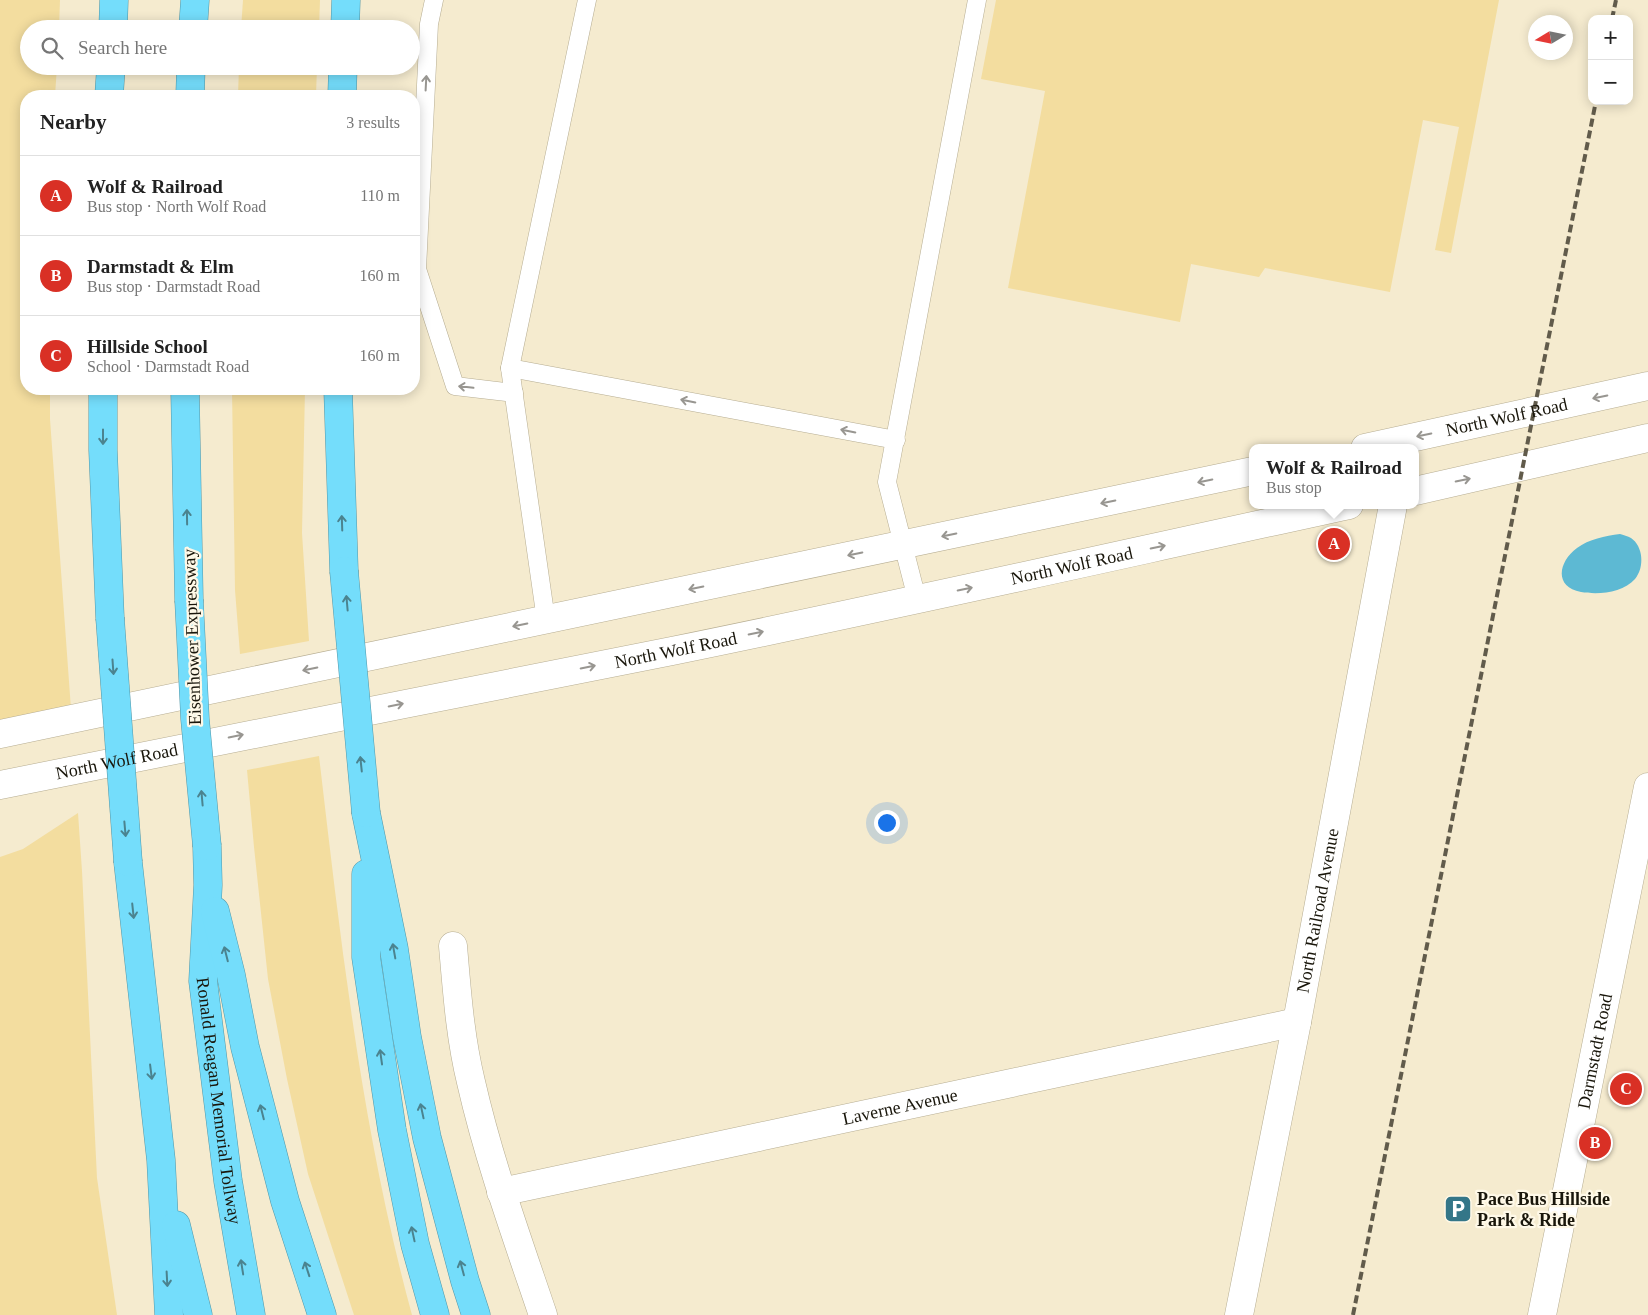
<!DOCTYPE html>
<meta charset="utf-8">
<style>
body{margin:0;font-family:Georgia,serif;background:#f2f2f2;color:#222}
.controls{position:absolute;right:15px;top:15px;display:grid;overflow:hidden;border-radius:10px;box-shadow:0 2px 12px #0003}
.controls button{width:45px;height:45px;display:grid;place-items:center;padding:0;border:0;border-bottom:1px solid #e0e0e0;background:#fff;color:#222;font:25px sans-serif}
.compass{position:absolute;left:1528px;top:15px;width:45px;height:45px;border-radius:50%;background:#fff;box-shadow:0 2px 12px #0003;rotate:260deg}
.you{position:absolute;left:886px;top:822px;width:18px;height:18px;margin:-12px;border:4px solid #fff;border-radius:50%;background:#1a73e8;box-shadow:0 0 0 8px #1a73e833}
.badge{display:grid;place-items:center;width:32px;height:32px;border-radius:50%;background:#d93025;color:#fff;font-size:16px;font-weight:700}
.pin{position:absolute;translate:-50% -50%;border:2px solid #fff;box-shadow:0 1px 5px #0006}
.popup{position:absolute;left:1249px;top:444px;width:170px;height:65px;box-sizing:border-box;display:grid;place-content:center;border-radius:10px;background:#fff;filter:drop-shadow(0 1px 4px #0005);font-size:16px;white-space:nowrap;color:#767676}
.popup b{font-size:19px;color:#222}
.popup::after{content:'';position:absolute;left:50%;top:100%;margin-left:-10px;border:10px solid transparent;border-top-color:#fff}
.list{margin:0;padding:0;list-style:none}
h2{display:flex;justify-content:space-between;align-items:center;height:65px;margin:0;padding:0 20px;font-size:21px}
h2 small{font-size:16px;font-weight:400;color:#767676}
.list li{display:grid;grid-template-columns:32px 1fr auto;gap:15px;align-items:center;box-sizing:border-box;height:80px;padding:0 20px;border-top:1px solid #e0e0e0}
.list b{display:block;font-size:19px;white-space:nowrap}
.list p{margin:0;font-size:16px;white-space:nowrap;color:#767676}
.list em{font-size:16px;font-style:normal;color:#767676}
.icon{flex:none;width:28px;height:28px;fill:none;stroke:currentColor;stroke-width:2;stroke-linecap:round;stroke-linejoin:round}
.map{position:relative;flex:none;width:1648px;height:1315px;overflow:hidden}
.search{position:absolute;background:#fff;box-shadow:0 2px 12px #0003;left:20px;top:20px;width:400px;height:55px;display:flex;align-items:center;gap:12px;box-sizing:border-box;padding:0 18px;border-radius:28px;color:#767676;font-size:19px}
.panel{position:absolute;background:#fff;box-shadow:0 2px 12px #0003;left:20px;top:90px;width:400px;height:305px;border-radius:20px}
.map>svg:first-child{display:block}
.green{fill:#f3dd9f}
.water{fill:#5db9d3}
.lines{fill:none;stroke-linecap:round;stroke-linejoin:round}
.service-casing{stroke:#b6ad92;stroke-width:19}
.minor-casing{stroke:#b6ad92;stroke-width:29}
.secondary-casing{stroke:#b6ad92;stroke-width:29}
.motorway-casing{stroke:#5497a7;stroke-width:29}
.service{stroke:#fff;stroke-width:18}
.minor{stroke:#fff;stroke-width:28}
.secondary{stroke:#fff;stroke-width:28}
.motorway{stroke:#74ddfb;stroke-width:28}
.rail{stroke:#615b4b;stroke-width:4;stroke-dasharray:8 4;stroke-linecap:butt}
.motorway-bridge-casing{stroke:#5497a7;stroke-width:29;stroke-linecap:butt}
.motorway-bridge{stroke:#74ddfb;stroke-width:28}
.oneway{stroke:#989691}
.oneway2{stroke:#4b838f}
.labels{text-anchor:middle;stroke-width:4.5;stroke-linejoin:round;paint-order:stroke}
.street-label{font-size:18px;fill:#19160b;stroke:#fff9e8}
.poi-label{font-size:18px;font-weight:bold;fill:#19160b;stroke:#fff9e8;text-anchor:start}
</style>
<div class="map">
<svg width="1648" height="1315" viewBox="0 0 1648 1315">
<rect width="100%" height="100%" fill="#f5ebcf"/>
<g class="green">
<path d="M 0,0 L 60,0 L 59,29 L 29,29 L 29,66 L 57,66 L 55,96 L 26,96 L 26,389 L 50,389 L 50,419 L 71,709 L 0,722 Z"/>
<path d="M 243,0 L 320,0 L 319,29 L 241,29 Z"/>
<path d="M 996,0 L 1499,0 L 1451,253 L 1435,250 L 1459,127 L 1423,120 L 1390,292 L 1265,268 L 1259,277 L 1191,264 L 1180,322 L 1008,288 L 1045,91 L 981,79 Z"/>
<path d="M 239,66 L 317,66 L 316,96 L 238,96 Z"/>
<path d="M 232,389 L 305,389 L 302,533 L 309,641 L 240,654 L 235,590 Z"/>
<path d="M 319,756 C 341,944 362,1132 412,1315 L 354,1315 L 308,1174 L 287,1079 L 268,979 L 254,847 L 247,770 Z"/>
<path d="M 78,813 L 82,871 L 97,1178 L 117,1315 L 0,1315 L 0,857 L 23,849 Z"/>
</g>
<path class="water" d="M 1620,534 C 1623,535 1628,536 1631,538 C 1643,546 1645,567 1635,579 C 1623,593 1598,595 1581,592 C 1554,587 1558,562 1577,548 C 1589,539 1605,536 1620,534 Z"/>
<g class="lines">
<g class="service-casing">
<g id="service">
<path d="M 434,0 L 429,24 L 417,269 L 455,386 L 514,393"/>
<path d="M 510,368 L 896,440"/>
<path d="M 917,599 L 887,482 L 977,0"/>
<path d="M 546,620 L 510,368 L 587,0"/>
</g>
</g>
<g class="minor-casing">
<g id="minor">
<path d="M 453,946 C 457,992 460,1037 471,1082 C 489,1161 517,1238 543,1315"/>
<path id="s1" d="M 501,1192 L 1297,1022"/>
<path id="s2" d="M 1239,1315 L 1297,1022 L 1393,505"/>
<path id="s3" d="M 1542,1315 L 1648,787"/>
</g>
</g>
<g class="secondary-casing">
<g id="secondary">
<path id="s4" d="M 1365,448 L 1648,386"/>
<path d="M 1415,491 L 1648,438"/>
<path d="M 0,734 L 1253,471"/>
<path id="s5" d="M 0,785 C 224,739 448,696 672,651 C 898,605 1123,554 1349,505"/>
</g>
</g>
<g class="motorway-casing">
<g id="motorway">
<path d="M 113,29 L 114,0"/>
<path d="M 193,29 L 195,0"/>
<path d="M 345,29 L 346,0"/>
<path d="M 109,96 L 111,66"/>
<path d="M 190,96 L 191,66"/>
<path d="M 342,96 L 343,66"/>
<path d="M 103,389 L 103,450 L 110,618"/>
<path d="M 185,389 L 189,600"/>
<path d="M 338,389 L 344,571"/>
<path d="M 366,813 L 394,949 L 407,1037 L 427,1138 L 465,1281 L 476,1315"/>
<path id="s6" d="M 207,846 L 208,885 L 203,981 L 228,1181 L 251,1315"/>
<path d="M 128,862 L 161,1160 L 169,1315"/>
<path d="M 366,874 L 366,957 L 392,1130 L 415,1244 L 435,1315"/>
<path d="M 215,911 L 231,975 L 245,1047 L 285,1201 L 322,1315"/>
<path d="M 176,1225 L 198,1315"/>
</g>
</g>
<use href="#service" class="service"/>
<use href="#minor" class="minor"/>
<use href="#secondary" class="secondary"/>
<use href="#motorway" class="motorway"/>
<g class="rail">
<path d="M 1612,19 L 1616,0"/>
<path d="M 1353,1315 L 1596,101"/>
</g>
<g class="motorway-bridge-casing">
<g id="motorway-bridge">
<path d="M 344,571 L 366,813"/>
<path d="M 189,600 L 195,719 L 207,846"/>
<path d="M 110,618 L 128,862"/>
</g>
</g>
<use href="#motorway-bridge" class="motorway-bridge"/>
</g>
<defs><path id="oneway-shaft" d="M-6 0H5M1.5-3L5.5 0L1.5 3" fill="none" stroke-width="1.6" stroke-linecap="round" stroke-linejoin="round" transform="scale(1.25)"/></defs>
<g class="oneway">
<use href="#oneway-shaft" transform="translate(426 83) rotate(-87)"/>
<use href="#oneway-shaft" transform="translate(466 387) rotate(-174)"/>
<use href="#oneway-shaft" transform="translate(1600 397) rotate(168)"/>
<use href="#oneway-shaft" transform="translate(688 401) rotate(-169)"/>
<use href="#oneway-shaft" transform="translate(848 431) rotate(-169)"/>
<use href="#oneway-shaft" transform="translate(1424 435) rotate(168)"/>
<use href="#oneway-shaft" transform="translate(1463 480) rotate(-12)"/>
<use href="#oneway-shaft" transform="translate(1205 481) rotate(168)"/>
<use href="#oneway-shaft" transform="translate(1108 502) rotate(168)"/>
<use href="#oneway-shaft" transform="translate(949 535) rotate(168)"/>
<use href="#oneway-shaft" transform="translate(1158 547) rotate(-12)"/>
<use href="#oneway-shaft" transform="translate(855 554) rotate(168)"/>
<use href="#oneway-shaft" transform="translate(696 588) rotate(168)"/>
<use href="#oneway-shaft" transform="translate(965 589) rotate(-12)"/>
<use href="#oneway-shaft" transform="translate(520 625) rotate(168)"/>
<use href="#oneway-shaft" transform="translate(756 633) rotate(-12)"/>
<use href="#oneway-shaft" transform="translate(588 667) rotate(-11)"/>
<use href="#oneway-shaft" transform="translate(310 669) rotate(168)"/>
<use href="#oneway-shaft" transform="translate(396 705) rotate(-11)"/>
<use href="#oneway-shaft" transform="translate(236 736) rotate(-12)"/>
</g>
<g class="oneway2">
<use href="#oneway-shaft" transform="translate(103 437) rotate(90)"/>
<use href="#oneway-shaft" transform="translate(187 517) rotate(-91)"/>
<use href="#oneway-shaft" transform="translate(342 523) rotate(-92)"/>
<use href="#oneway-shaft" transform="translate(347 603) rotate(-95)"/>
<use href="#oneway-shaft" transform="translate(113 667) rotate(86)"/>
<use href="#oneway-shaft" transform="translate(361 764) rotate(-96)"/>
<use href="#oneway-shaft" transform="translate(202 798) rotate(-95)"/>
<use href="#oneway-shaft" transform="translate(125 829) rotate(85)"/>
<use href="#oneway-shaft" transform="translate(133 911) rotate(84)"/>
<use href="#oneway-shaft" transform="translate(394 951) rotate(-100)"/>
<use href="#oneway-shaft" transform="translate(226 954) rotate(-104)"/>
<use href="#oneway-shaft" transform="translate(381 1057) rotate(-98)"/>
<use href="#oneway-shaft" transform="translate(151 1072) rotate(83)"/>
<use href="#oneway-shaft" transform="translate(422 1111) rotate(-102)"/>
<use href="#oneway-shaft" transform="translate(262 1112) rotate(-104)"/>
<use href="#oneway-shaft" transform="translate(413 1234) rotate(-102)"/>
<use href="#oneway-shaft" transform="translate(242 1267) rotate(-99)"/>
<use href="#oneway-shaft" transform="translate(462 1268) rotate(-105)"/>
<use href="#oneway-shaft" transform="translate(307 1269) rotate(-108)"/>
<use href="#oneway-shaft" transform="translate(167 1279) rotate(87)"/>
</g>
<defs>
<g id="parking-square" transform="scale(1.4375)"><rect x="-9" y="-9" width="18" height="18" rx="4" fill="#347688" stroke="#fff9e8"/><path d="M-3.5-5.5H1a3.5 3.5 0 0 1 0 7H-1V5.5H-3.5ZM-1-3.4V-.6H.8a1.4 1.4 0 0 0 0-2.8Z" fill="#fff"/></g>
</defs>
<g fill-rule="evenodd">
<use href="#parking-square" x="1458" y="1209"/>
</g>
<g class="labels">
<g class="street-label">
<text dy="6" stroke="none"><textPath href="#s4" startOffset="145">North Wolf Road</textPath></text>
<text dy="6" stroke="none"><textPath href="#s5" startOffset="1094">North Wolf Road</textPath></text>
<text transform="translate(192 637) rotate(-92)" y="6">Eisenhower Expressway</text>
<text dy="6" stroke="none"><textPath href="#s5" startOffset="689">North Wolf Road</textPath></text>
<text dy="6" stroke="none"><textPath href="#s5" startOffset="119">North Wolf Road</textPath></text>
<text dy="6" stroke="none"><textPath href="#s2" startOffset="412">North Railroad Avenue</textPath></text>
<text dy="6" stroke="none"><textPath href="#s3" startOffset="269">Darmstadt Road</textPath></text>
<text dy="6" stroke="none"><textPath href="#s6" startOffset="256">Ronald Reagan Memorial Tollway</textPath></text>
<text dy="6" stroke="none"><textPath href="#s1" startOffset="408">Laverne Avenue</textPath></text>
</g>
<g class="poi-label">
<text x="1477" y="1205">Pace Bus Hillside<tspan x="1477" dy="21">Park &amp; Ride</tspan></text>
</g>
</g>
</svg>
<div class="controls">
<button>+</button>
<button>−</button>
</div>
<svg class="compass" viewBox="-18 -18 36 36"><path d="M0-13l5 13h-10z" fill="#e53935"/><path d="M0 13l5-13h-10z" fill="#767676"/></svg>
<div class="you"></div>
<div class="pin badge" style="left:1334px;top:544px">A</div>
<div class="popup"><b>Wolf &amp; Railroad</b>Bus stop</div>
<div class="pin badge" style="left:1595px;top:1143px">B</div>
<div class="pin badge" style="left:1626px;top:1089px">C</div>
<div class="search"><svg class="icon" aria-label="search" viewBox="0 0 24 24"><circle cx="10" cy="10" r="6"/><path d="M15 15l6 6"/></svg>Search here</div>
<section class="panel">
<h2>Nearby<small>3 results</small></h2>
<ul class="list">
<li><span class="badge">A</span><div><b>Wolf &amp; Railroad</b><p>Bus stop · North Wolf Road</p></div><em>110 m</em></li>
<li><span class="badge">B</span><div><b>Darmstadt &amp; Elm</b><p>Bus stop · Darmstadt Road</p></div><em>160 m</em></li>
<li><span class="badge">C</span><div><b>Hillside School</b><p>School · Darmstadt Road</p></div><em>160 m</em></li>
</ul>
</section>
</div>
